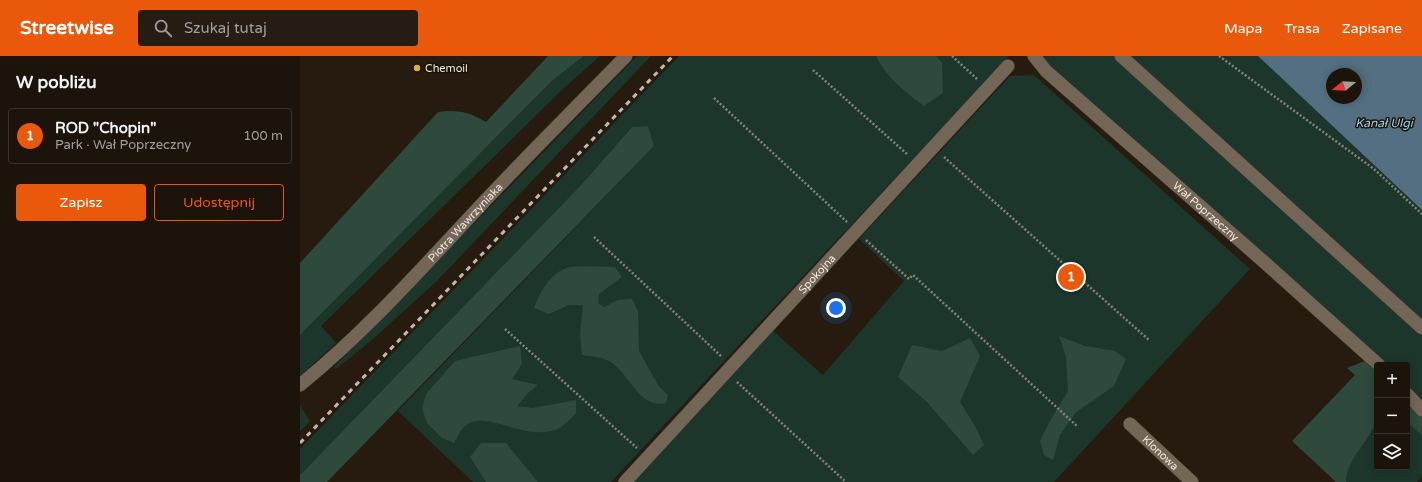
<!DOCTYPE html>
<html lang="pl">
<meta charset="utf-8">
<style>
body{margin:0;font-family:"Varela Round",sans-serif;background:#251d13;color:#f1f3f6}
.controls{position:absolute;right:12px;bottom:12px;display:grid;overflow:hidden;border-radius:4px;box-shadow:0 2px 10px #0003}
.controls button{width:36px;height:36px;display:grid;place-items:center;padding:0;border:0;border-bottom:1px solid #3a332b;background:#1c140a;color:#f1f3f6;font:20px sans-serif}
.compass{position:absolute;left:1026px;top:12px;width:36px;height:36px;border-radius:50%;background:#1c140a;box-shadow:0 2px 10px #0003;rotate:252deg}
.you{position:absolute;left:536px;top:252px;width:14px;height:14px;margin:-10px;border:3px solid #fff;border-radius:50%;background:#1a73e8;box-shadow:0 0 0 6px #1a73e833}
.badge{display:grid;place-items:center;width:26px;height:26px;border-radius:50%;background:#ea580c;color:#fff;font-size:13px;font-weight:700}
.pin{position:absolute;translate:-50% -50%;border:2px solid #fff;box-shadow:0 1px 4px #0006}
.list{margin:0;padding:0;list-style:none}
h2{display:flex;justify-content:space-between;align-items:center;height:52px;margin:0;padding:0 16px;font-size:17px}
h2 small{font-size:13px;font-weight:400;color:#a09e9c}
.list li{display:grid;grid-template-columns:26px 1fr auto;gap:12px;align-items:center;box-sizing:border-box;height:56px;margin:0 8px 8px;padding:0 8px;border:1px solid #3a332b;border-radius:4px}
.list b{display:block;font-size:15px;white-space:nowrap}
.list p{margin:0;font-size:13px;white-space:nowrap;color:#a09e9c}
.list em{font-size:13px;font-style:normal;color:#a09e9c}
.actions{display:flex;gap:8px;padding:12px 16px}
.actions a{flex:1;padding:9px 0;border:1px solid #ea580c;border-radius:4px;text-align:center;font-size:14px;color:#ea580c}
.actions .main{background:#ea580c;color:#fff}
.icon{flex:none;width:22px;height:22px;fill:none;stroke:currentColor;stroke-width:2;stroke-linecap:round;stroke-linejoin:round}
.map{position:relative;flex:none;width:1122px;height:426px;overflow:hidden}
header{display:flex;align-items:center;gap:24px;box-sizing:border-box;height:56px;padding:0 20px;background:#ea580c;color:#fff}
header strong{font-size:19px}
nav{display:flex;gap:22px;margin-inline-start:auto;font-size:14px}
.search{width:280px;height:36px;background:#251d13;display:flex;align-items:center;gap:10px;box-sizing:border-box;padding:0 14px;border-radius:4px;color:#a09e9c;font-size:15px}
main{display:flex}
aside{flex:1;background:#1c140a}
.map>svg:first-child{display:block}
.green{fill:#1c362b}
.forest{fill:#2d4a3d}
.water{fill:#536f81;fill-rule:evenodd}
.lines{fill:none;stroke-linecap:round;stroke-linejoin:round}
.street-casing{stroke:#3b342d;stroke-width:14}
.path{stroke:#8a8176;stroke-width:2.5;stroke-dasharray:2 2;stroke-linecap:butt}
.street{stroke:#736657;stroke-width:13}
.rail{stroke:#c1b9af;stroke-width:3;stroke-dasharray:5 5;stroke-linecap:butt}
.poi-dot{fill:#deb133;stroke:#1c1206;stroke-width:1.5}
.labels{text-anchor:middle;stroke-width:3;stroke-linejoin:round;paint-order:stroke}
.poi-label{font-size:11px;fill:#f1eae1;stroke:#1c1206;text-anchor:start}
.street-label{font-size:11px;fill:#f1eae1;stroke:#1c1206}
.water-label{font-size:12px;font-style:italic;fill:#9bd1f2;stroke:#1c1206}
</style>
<header>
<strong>Streetwise</strong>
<div class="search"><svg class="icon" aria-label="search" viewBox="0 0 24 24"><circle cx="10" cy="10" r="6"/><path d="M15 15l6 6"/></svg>Szukaj tutaj</div>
<nav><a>Mapa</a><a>Trasa</a><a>Zapisane</a></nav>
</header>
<main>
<aside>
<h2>W pobliżu<small></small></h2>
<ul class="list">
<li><span class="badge">1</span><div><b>ROD &quot;Chopin&quot;</b><p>Park · Wał Poprzeczny</p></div><em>100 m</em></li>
</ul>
<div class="actions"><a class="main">Zapisz</a><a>Udostępnij</a></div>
</aside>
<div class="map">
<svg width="1122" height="426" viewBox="0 0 1122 426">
<rect width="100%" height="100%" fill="#261b0e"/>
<g class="green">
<path d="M 284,0 L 300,0 L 263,33 L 21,270 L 36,287 L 0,320 L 0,279 L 253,24 Z"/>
<path d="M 337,0 L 351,0 L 137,225 L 73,283 L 36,313 L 34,311 Z"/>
<path d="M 379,0 L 709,0 L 311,426 L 173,426 L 98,355 L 354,90 L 348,70 L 332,71 L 282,128 L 0,419 L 0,393 Z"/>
<path d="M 740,0 L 958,0 L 1122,154 L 1122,354 L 1107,338 L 1107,309 L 1079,309 L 746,15 Z"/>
<path d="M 734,19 L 950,213 L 754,426 L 334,426 L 473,275 L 523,319 L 604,225 L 559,183 L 710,20 Z"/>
<path d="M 0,349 L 10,365 L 0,375 Z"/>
<path d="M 1077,365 L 1077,411 L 1107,411 L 1107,367 L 1122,379 L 1122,421 L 1117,426 L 1046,426 C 1046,404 1065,383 1077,365 Z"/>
</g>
<g class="forest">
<path d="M 248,0 L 284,0 L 253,24 L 0,279 L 0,207 L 138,56 C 157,53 170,56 186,66 Z"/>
<path d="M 576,0 L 636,0 L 642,7 L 643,37 L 624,50 C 604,35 587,22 576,0 Z"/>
<path d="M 348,70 L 354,90 L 27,426 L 0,426 L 0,419 L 282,128 L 332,71 Z"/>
<path d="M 315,211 L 322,221 L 299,238 L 298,247 L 304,251 L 318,244 L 332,243 L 338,255 L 339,295 L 358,329 L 368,339 L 366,347 C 339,354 330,317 309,305 C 301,301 291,300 282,299 L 280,279 L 283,249 L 269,249 L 249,258 L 234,252 C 240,236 249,219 266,212 C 274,209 305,211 315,211 Z"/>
<path d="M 759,280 L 785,290 L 815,295 L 826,303 L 814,330 L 775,357 L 760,379 L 753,404 L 744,399 L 740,385 L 750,365 L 768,335 L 766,301 Z"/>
<path d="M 670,282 L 680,300 L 660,346 L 675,370 L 684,389 L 673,399 L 626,345 L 598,321 L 612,289 L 642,295 Z"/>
<path d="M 220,290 L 222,308 L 212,323 L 238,329 L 228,337 L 217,350 L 233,352 L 276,344 L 276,357 C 272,361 266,368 261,371 C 229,390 185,350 164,371 C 160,375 157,382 154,387 L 142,382 L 127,367 L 122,352 L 126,338 L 155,305 Z"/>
<path d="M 1067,304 L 1077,314 C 1077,324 1080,358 1076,366 C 1068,387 1047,402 1046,426 L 1036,426 L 992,385 L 1055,319 L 1047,312 Z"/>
<path d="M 1107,344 L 1122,359 L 1122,379 L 1107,367 Z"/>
<path d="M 181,387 L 206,387 L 238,426 L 186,426 L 170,401 Z"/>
</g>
<path class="water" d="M 958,0 L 1122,0 L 1122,154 ZM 1032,18 L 1056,18 L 1056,42 L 1032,42 Z"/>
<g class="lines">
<g class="street-casing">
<g id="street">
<path id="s1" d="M 734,0 L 746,15 L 963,205 L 1079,309"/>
<path d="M 821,0 L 1122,272"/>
<path id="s2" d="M 0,329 C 74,269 134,198 199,130 C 241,86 284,43 326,0"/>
<path d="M 1107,338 L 1122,354"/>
<path id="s3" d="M 830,368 L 892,426"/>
<path id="s4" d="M 325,426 L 708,10"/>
</g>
</g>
<g class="path">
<path d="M 652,0 L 677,23"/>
<path d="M 919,0 L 1074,113 L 1122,158"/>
<path d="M 513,14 L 607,98"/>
<path d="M 414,42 L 547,166"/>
<path d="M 644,101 L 849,284"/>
<path d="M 294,181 L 422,301"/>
<path d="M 566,184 L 609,223 L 613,219 L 778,371"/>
<path d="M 205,273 L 337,392"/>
<path d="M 437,326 L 546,426"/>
</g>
<use href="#street" class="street"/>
<path class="rail" d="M 0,387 L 373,0"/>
</g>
<circle class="poi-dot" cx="117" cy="12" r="4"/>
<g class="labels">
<g class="poi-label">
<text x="125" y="16">Chemoil</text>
</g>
<g class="street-label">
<text dy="4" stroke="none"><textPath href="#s1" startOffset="232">Wał Poprzeczny</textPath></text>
<text dy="4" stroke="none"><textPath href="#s2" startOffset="232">Piotra Wawrzyniaka</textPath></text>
<text dy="4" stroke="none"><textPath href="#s4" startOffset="283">Spokojna</textPath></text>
<text dy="4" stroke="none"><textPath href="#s3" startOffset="42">Klonowa</textPath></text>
</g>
<g class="water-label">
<text x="1084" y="71">Kanał Ulgi</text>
</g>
</g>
</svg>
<div class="controls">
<button>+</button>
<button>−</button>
<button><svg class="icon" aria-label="layers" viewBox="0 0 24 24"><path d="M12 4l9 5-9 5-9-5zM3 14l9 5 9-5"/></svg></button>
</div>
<svg class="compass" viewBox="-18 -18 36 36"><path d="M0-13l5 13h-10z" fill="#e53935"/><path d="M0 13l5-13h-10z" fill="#a09e9c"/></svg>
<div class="you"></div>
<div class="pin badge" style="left:771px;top:221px">1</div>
</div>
</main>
